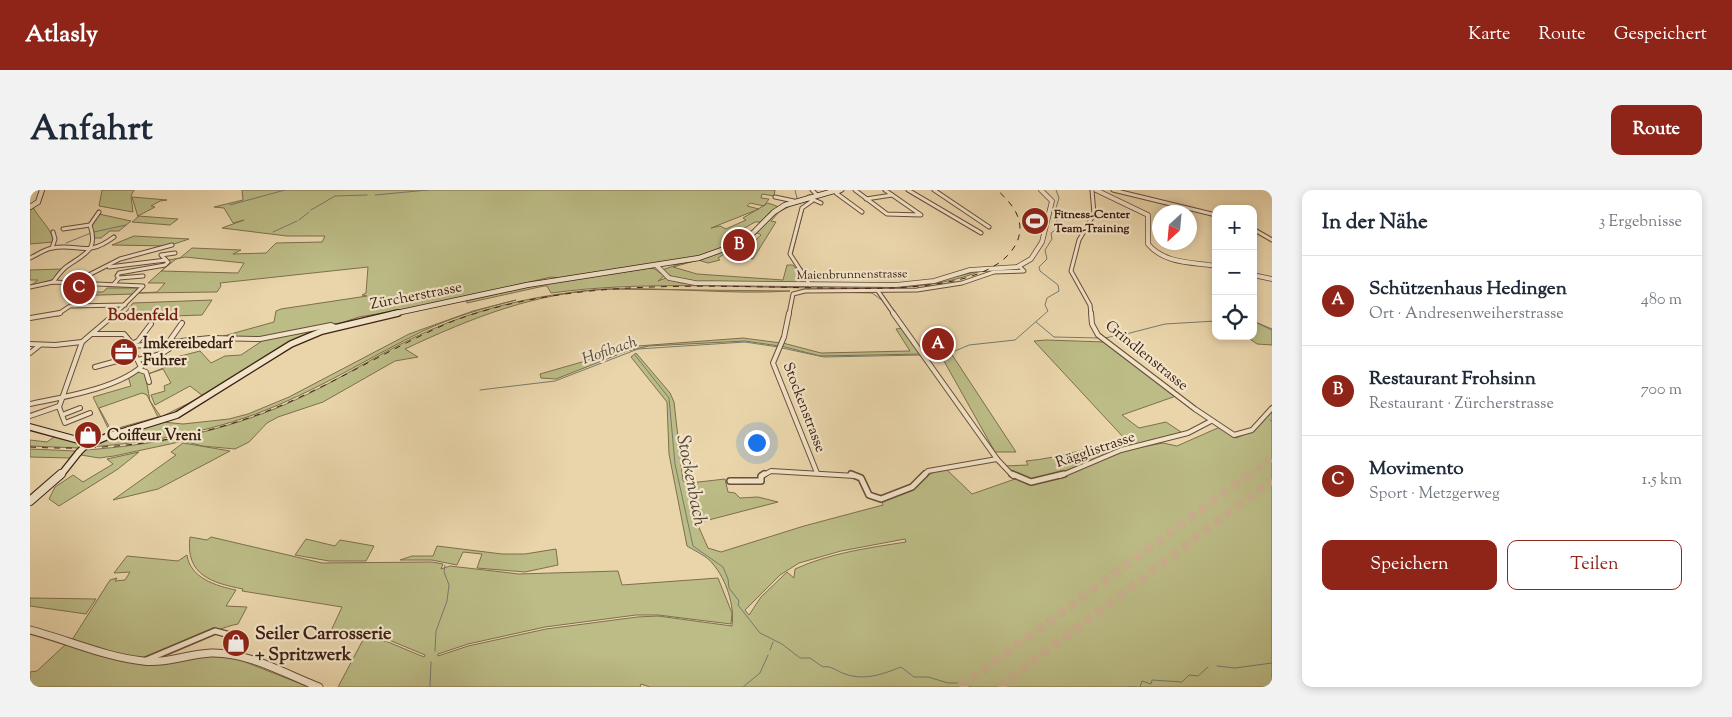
<!DOCTYPE html>
<html lang="de">
<meta charset="utf-8">
<style>
body{margin:0;font-family:"Sorts Mill Goudy",serif;background:#f2f2f3;color:#1f2937}
.controls{position:absolute;right:15px;top:15px;display:grid;overflow:hidden;border-radius:10px;box-shadow:0 2px 8px #0003}
.controls button{width:45px;height:45px;display:grid;place-items:center;padding:0;border:0;border-bottom:1px solid #e0e1e3;background:#fff;color:#1f2937;font:25px sans-serif}
.compass{position:absolute;left:1122px;top:15px;width:45px;height:45px;border-radius:50%;background:#fff;box-shadow:0 2px 8px #0003;rotate:206deg}
.you{position:absolute;left:726px;top:252px;width:18px;height:18px;margin:-12px;border:4px solid #fff;border-radius:50%;background:#1a73e8;box-shadow:0 0 0 8px #1a73e833}
.badge{display:grid;place-items:center;width:32px;height:32px;border-radius:50%;background:#8f2418;color:#fff;font-size:16px;font-weight:700}
.pin{position:absolute;translate:-50% -50%;border:2px solid #fff;box-shadow:0 1px 5px #0006}
.list{margin:0;padding:0;list-style:none}
h2{display:flex;justify-content:space-between;align-items:center;height:65px;margin:0;padding:0 20px;font-size:21px}
h2 small{font-size:16px;font-weight:400;color:#747a83}
.list li{display:grid;grid-template-columns:32px 1fr auto;gap:15px;align-items:center;box-sizing:border-box;height:90px;padding:0 20px;border-top:1px solid #e0e1e3}
.list b{display:block;font-size:19px;white-space:nowrap}
.list p{margin:0;font-size:16px;white-space:nowrap;color:#747a83}
.list em{font-size:16px;font-style:normal;color:#747a83}
.actions{display:flex;gap:10px;padding:15px 20px}
.actions a{flex:1;padding:11px 0;border:1px solid #8f2418;border-radius:10px;text-align:center;font-size:18px;color:#8f2418}
.actions .main{background:#8f2418;color:#fff}
.icon{flex:none;width:28px;height:28px;fill:none;stroke:currentColor;stroke-width:2;stroke-linecap:round;stroke-linejoin:round}
.map{position:relative;flex:none;width:1242px;height:497px;overflow:hidden;border-radius:10px}
header{display:flex;align-items:center;gap:30px;box-sizing:border-box;height:70px;padding:0 25px;background:#8f2418;color:#fff}
header strong{font-size:24px}
nav{display:flex;gap:28px;margin-inline-start:auto;font-size:18px}
.intro{display:flex;align-items:center;justify-content:space-between;box-sizing:border-box;height:120px;padding:0 30px}
h1{margin:0;font-size:35px}
.button{padding:12px 22px;border-radius:10px;background:#8f2418;color:#fff;font-size:18px;font-weight:700}
main{display:flex;gap:30px;padding:0 30px}
aside{flex:1;background:#fff;border-radius:10px;box-shadow:0 2px 8px #0003}
.map>svg:first-child{display:block}
.green{fill:#bcbc86;stroke:#7e6e4e;fill-rule:evenodd}
.lines{fill:none;stroke-linecap:round;stroke-linejoin:round}
.stream{stroke:#747b70;stroke-width:1}
.motorway-tunnel-far1{stroke:#c8b18d;stroke-width:7;stroke-dasharray:7 4;stroke-linecap:butt}
.motorway-tunnel{stroke:#c8b18d;stroke-width:9;stroke-dasharray:9 4.5;stroke-linecap:butt}
.minor-far2-casing{stroke:#6a4d3a;stroke-width:5}
.minor-far1-casing{stroke:#6a4d3a;stroke-width:6}
.minor-casing{stroke:#6a4d3a;stroke-width:8}
.tertiary-far1-casing{stroke:#6a4d3a;stroke-width:5.5}
.tertiary-casing{stroke:#6a4d3a;stroke-width:9}
.secondary-far2-casing{stroke:#3f2015;stroke-width:6}
.secondary-far1-casing{stroke:#3f2015;stroke-width:8}
.secondary-casing{stroke:#3f2015;stroke-width:10}
.minor-far2{stroke:#f1e4c8;stroke-width:3}
.minor-far1{stroke:#f1e4c8;stroke-width:4}
.minor{stroke:#f1e4c8;stroke-width:5}
.tertiary-far1{stroke:#f1e4c8;stroke-width:4}
.tertiary{stroke:#f1e4c8;stroke-width:7}
.secondary-far2{stroke:#f1e4c8;stroke-width:4.5}
.secondary-far1{stroke:#f1e4c8;stroke-width:5.5}
.secondary{stroke:#f1e4c8;stroke-width:8}
.rail{stroke:#3f2015;stroke-width:1;stroke-dasharray:6 6;stroke-linecap:butt}
.secondary-bridge-casing{stroke:#3f2015;stroke-width:8;stroke-linecap:butt}
.secondary-bridge{stroke:#f1e4c8;stroke-width:5.5}
.labels{text-anchor:middle;stroke-width:4.5;stroke-linejoin:round;paint-order:stroke}
.far-poi-label{font-size:12px;font-weight:bold;fill:#3f2015;stroke:#f1e4c8;text-anchor:start}
.far-street-label{font-size:12px;fill:#3f2015;stroke:#f1e4c8}
.street-label{font-size:15px;fill:#3f2015;stroke:#f1e4c8}
.poi-label{font-size:15px;font-weight:bold;fill:#3f2015;stroke:#f1e4c8;text-anchor:start}
.neighbourhood-label{font-size:16px;font-weight:bold;fill:#7a1f14;stroke:#f1e4c8}
.water-label{font-size:16px;font-style:italic;fill:#55463b;stroke:#f1e4c8}
.near-poi-label{font-size:18px;font-weight:bold;fill:#3f2015;stroke:#f1e4c8;text-anchor:start}
.near-water-label{font-size:19px;font-style:italic;fill:#55463b;stroke:#f1e4c8}
</style>
<header>
<strong>Atlasly</strong>
<nav><a>Karte</a><a>Route</a><a>Gespeichert</a></nav>
</header>
<div class="intro"><h1>Anfahrt</h1><a class="button">Route</a></div>
<main>
<div class="map">
<svg width="1242" height="497" viewBox="0 0 1242 497">
<rect width="100%" height="100%" fill="#ead5ab"/>
<filter id="stains"><feTurbulence type="fractalNoise" baseFrequency=".004" numOctaves="4"/><feColorMatrix values="0 0 0 0 .2 0 0 0 0 .09 0 0 0 0 .02 0 0 0 .5 -.17"/></filter>
<radialGradient id="worn" r=".72"><stop offset=".6" stop-color="#630" stop-opacity="0"/><stop offset="1" stop-color="#630" stop-opacity=".3"/></radialGradient>
<g class="green">
<path d="M 72,0 L 104,0 L 101,6 L 103,22 L 69,16 Z"/>
<path d="M 212,0 L 745,0 L 744,6 L 732,4 L 731,8 L 739,9 L 734,16 L 720,13 L 717,16 L 729,19 L 681,38 L 690,36 L 696,39 L 716,30 L 713,28 L 738,13 L 749,17 L 740,22 L 732,32 L 725,32 L 711,40 L 715,46 L 694,58 L 671,66 L 529,88 L 521,87 L 400,115 L 329,127 L 311,133 L 234,147 L 190,147 L 244,132 L 246,121 L 251,119 L 337,106 L 332,105 L 336,103 L 338,77 L 190,93 L 191,96 L 187,102 L 109,103 L 127,102 L 135,93 L 118,93 L 139,74 L 139,70 L 150,68 L 162,58 L 211,60 L 203,64 L 236,63 L 246,53 L 292,52 L 295,46 L 257,46 L 192,38 L 214,30 L 203,33 L 194,18 L 184,17 L 213,10 ZM 155,67 L 214,73 L 208,83 L 131,81 L 146,69 Z"/>
<path d="M 102,7 L 137,10 L 130,11 L 121,16 L 125,17 L 108,26 L 148,29 L 140,35 L 102,32 L 108,27 Z"/>
<path d="M 777,8 L 781,10 L 762,15 L 749,22 L 741,31 L 746,32 L 723,69 L 713,67 L 718,60 L 716,59 L 731,45 L 728,43 L 722,45 C 732,39 737,30 745,23 C 754,15 766,12 777,8 Z"/>
<path d="M 3,17 C 8,28 24,41 23,52 L 0,54 L 0,18 Z"/>
<path d="M 69,24 L 101,31 L 89,41 L 80,41 L 71,48 L 65,48 L 61,36 Z"/>
<path d="M 104,46 L 159,49 L 138,56 L 82,55 Z"/>
<path d="M 702,56 L 705,57 L 688,68 L 690,70 L 678,73 L 668,70 L 643,77 L 667,84 L 753,90 L 757,75 L 763,75 L 778,93 L 665,92 L 645,89 L 632,80 Z"/>
<path d="M 620,78 L 625,79 L 634,86 L 628,91 L 636,88 L 651,93 L 693,95 L 848,97 L 895,94 L 953,80 C 901,102 842,98 787,98 C 699,97 609,91 521,103 L 517,96 L 514,96 L 437,113 L 436,111 L 512,94 Z"/>
<path d="M 33,79 L 25,89 L 0,96 L 8,90 L 0,90 L 0,80 Z"/>
<path d="M 77,98 L 108,98 L 104,104 L 36,106 L 53,100 L 52,102 L 73,102 Z"/>
<path d="M 575,99 L 760,101 C 701,105 640,97 581,99 C 507,102 443,127 375,159 L 388,167 L 365,171 L 293,212 L 248,227 L 237,233 L 219,252 L 205,259 L 172,256 L 154,251 L 84,266 L 69,268 L 51,265 L 55,260 C 126,255 196,241 261,212 C 304,193 343,167 385,147 C 445,118 509,104 575,99 Z"/>
<path d="M 182,110 L 172,125 L 83,128 L 88,123 L 96,122 L 103,113 Z"/>
<path d="M 486,110 C 454,118 423,127 393,141 C 344,165 298,194 248,215 C 188,241 124,252 60,257 L 93,243 L 133,232 L 153,234 L 199,229 L 218,224 L 259,207 L 379,144 L 443,121 Z"/>
<path d="M 1223,131 L 1242,140 L 1242,155 L 1227,154 L 1216,146 L 1223,146 Z"/>
<path d="M 300,136 L 273,147 L 152,221 L 133,226 L 173,206 L 160,196 L 125,215 L 121,205 L 135,201 L 134,196 L 141,193 L 133,179 L 118,184 L 136,177 L 135,170 L 170,161 L 181,173 L 195,166 L 211,165 L 235,149 Z"/>
<path d="M 874,138 L 892,164 L 790,166 L 751,156 L 753,153 L 791,163 L 880,161 L 866,139 Z"/>
<path d="M 713,148 L 751,153 L 749,156 L 715,151 L 619,156 L 597,161 L 526,189 L 511,188 L 510,184 L 608,156 Z"/>
<path d="M 1016,150 L 1075,152 L 1146,206 L 1092,225 L 1109,238 L 1136,232 L 1154,244 L 1133,251 L 1101,257 L 1007,291 L 980,283 L 974,276 L 998,275 L 996,271 C 1030,268 1061,257 1095,249 L 1004,151 Z"/>
<path d="M 915,154 L 986,262 L 965,262 L 905,155 Z"/>
<path d="M 606,163 L 640,203 L 644,212 L 653,291 L 660,293 L 695,289 L 698,302 L 705,303 L 710,308 L 728,307 L 748,312 L 667,333 L 678,358 L 691,362 L 774,336 L 853,315 L 851,310 C 877,308 891,284 915,278 L 942,304 L 985,289 L 996,292 L 1009,292 L 1096,260 L 1133,253 L 1147,256 L 1190,237 L 1206,248 C 1228,239 1228,236 1242,221 L 1242,497 L 620,497 L 611,494 L 610,497 L 308,497 L 334,448 L 358,452 L 394,467 L 395,465 L 359,450 L 300,443 L 312,417 L 212,401 L 213,399 C 182,393 155,385 160,347 L 177,350 L 181,347 L 292,373 L 402,372 L 413,374 L 411,379 L 420,376 L 489,384 L 588,381 L 592,395 L 688,388 L 702,423 L 701,434 L 628,425 L 606,425 L 515,437 L 438,454 L 408,464 L 408,466 L 438,456 L 516,439 L 607,427 L 628,426 L 702,436 C 705,416 696,389 683,374 C 677,366 665,361 657,356 L 639,264 L 637,212 L 601,167 ZM 875,349 L 876,352 C 838,358 800,363 765,379 L 764,388 L 757,382 L 731,407 L 719,425 L 715,420 L 750,385 L 769,373 L 811,361 Z"/>
<path d="M 111,181 L 115,183 L 120,211 L 131,227 L 80,242 L 63,207 L 101,196 L 98,187 ZM 112,203 L 117,205 L 128,227 L 81,240 L 69,218 Z"/>
<path d="M 27,245 L 51,254 L 49,258 L 0,256 L 0,250 L 17,252 Z"/>
<path d="M 153,253 L 200,261 L 128,299 L 83,310 L 146,265 L 141,262 Z"/>
<path d="M 0,259 L 46,261 L 40,268 L 0,267 Z"/>
<path d="M 109,262 L 88,279 L 29,316 L 19,309 L 25,297 L 43,285 L 53,292 L 83,274 L 77,269 Z"/>
<path d="M 276,349 L 305,356 L 310,350 L 344,356 L 336,371 L 299,371 L 265,365 Z"/>
<path d="M 407,356 L 472,364 L 495,364 L 526,359 L 528,375 L 495,382 L 447,378 L 452,364 L 433,362 L 427,375 L 402,370 L 370,370 L 382,366 L 403,366 Z"/>
<path d="M 157,365 C 160,388 186,396 206,400 L 196,416 L 217,417 L 208,434 C 180,439 132,469 109,468 C 87,467 63,458 42,450 L 80,390 L 87,388 L 85,391 L 95,390 L 100,382 L 84,383 L 97,366 L 148,371 Z"/>
<path d="M 0,408 L 66,409 L 56,424 L 0,416 Z"/>
<path d="M 36,454 L 56,461 L 106,473 L 181,465 L 205,468 L 279,497 L 0,497 L 0,482 L 7,481 Z"/>
</g>
<g class="lines">
<g class="stream">
<path d="M 765,0 L 767,8"/>
<path d="M 345,5 L 398,0"/>
<path d="M 200,15 L 255,0"/>
<path d="M 281,20 L 305,6 L 337,5"/>
<path d="M 269,30 L 279,22"/>
<path d="M 64,42 L 96,35"/>
<path d="M 243,42 L 267,31"/>
<path d="M 36,53 L 61,43"/>
<path d="M 762,65 L 774,18"/>
<path d="M 770,76 L 784,92"/>
<path d="M 794,102 L 842,103 L 853,111"/>
<path d="M 1223,131 L 1242,139"/>
<path d="M 1006,132 L 1024,147 L 1069,148"/>
<path d="M 1096,144 L 1135,134 L 1186,131"/>
<path d="M 1075,148 L 1094,144"/>
<path d="M 752,158 L 794,167 L 892,165"/>
<path d="M 605,165 L 639,208 L 645,274 L 663,356 L 693,377 L 698,389 L 699,398 L 709,411 L 708,415 L 730,443 L 752,454 L 770,468 L 780,468 L 793,477 C 801,475 808,482 815,484 C 835,491 853,484 871,477 L 884,487 L 898,487 L 918,493 L 934,493 L 941,497"/>
<path d="M 895,165 L 925,161 L 939,155 L 985,150 L 1018,121 L 1015,115 L 1017,108 L 1029,101 L 1028,95 L 1010,81 L 1009,77 L 1017,69 L 1015,60 L 1022,49 L 1021,43 L 1030,37 L 1024,25 L 1029,8 L 1026,0"/>
<path d="M 450,200 L 525,191 L 608,159 L 715,152 L 748,157"/>
<path d="M 1240,230 L 1242,231"/>
<path d="M 740,460 L 743,452"/>
<path d="M 405,461 L 406,441 L 417,411 L 419,395 L 414,382 L 415,375"/>
<path d="M 1187,476 L 1205,478 L 1242,473"/>
<path d="M 400,497 L 401,472"/>
<path d="M 713,497 L 730,483 L 738,465"/>
<path d="M 1099,497 L 1105,497"/>
<path d="M 1110,497 L 1112,491 L 1121,494 L 1122,490 L 1152,492 L 1159,485 L 1168,486 L 1178,477"/>
</g>
<path class="motorway-tunnel-far1" d="M 1218,286 L 1242,268"/>
<g class="motorway-tunnel">
<path d="M 930,497 L 1220,284"/>
<path d="M 969,497 L 1242,290"/>
</g>
<g class="minor-far2-casing">
<g id="minor-far2">
<path d="M 782,0 L 787,5"/>
<path d="M 812,0 L 806,3 L 832,22"/>
<path d="M 825,0 L 857,24 L 891,25 L 855,0"/>
<path d="M 878,0 L 951,43"/>
<path d="M 904,0 L 959,37"/>
<path d="M 1083,0 L 1186,25"/>
<path d="M 745,7 L 764,11"/>
<path d="M 779,7 L 782,11 L 772,18 L 760,64 L 780,95"/>
<path d="M 782,9 L 791,13"/>
<path d="M 836,9 L 862,5"/>
<path d="M 33,39 L 60,35"/>
<path d="M 1223,39 L 1242,50"/>
<path d="M 22,58 L 25,49 L 23,42"/>
<path d="M 0,68 C 7,65 15,59 22,58 C 49,53 56,68 84,47"/>
<path d="M 79,77 L 136,70"/>
<path d="M 89,88 L 113,86"/>
<path d="M 23,92 C 27,87 31,81 36,77 C 54,64 69,61 60,35 L 69,22"/>
<path d="M 43,93 L 113,96 L 85,124"/>
<path d="M 84,94 L 89,88 L 87,86 L 89,83 L 135,75 L 138,72 L 131,65 L 145,63"/>
<path d="M 0,97 L 23,92 L 43,93 L 90,69 L 142,55"/>
<path d="M 44,101 L 48,94"/>
<path d="M 848,101 L 864,124"/>
<path d="M 28,124 L 40,116 L 95,115"/>
<path d="M 759,124 L 763,104 L 775,101 L 887,100 L 932,93 L 964,82 L 994,81 L 989,76"/>
<path d="M 1061,124 L 1060,115 L 1041,81 L 1049,50 L 1064,24 L 1062,0"/>
</g>
</g>
<g class="minor-far1-casing">
<g id="minor-far1">
<path d="M 759,123 L 754,147 L 743,173 L 787,283"/>
<path d="M 863,123 L 967,269 L 983,286"/>
<path d="M 1061,123 L 1062,134 L 1068,145 L 1165,219 L 1204,245 L 1222,240 L 1242,218"/>
<path d="M 0,128 L 30,123"/>
<path d="M 62,144 L 94,144 L 104,156"/>
<path d="M 138,153 L 152,133"/>
<path d="M 0,154 L 25,155 L 52,152"/>
<path d="M 102,154 L 108,151 L 121,134"/>
<path d="M 104,156 L 180,148 L 230,149 L 301,135 L 306,137"/>
<path d="M 0,163 L 10,155"/>
<path d="M 108,170 L 131,164 L 139,159"/>
<path d="M 65,177 L 105,166"/>
<path d="M 110,180 L 116,182 L 119,192"/>
<path d="M 0,214 C 33,207 85,199 111,177 L 103,161 L 104,156"/>
<path d="M 60,223 L 35,233 L 29,217 L 52,152 L 86,123"/>
<path d="M 32,225 L 50,218"/>
<path d="M 0,226 L 29,216"/>
<path d="M 732,286 L 741,281 L 825,286"/>
<path d="M 893,286 L 898,281 L 967,269"/>
<path d="M 1030,286 L 1091,260 L 1158,243 L 1181,231"/>
</g>
</g>
<g class="minor-casing">
<g id="minor">
<path d="M 821,284 L 831,288 L 839,305 L 851,309 L 882,297 L 895,284"/>
<path d="M 982,284 L 1001,292 L 1034,284"/>
<path d="M 700,291 L 731,291 L 731,286 L 734,284"/>
<path d="M 114,471 L 185,441 L 200,445"/>
</g>
</g>
<g class="tertiary-far1-casing">
<g id="tertiary-far1">
<path d="M 1066,0 L 1118,25 L 1118,54 C 1134,74 1163,72 1186,76"/>
<path d="M 627,76 L 639,88 L 665,93 L 866,95 L 904,91 L 940,80 L 987,77 L 1001,69 L 1012,52 L 1022,11 L 1011,0"/>
<path d="M 1223,85 L 1242,89"/>
</g>
</g>
<g class="tertiary-casing">
<path id="tertiary" d="M 0,440 C 38,450 75,467 113,471 C 136,474 158,464 181,463 C 219,462 255,484 289,497"/>
</g>
<g class="secondary-far2-casing">
<g id="secondary-far2">
<path d="M 0,17 L 8,12 L 12,0"/>
<path d="M 362,124 L 497,95 L 669,68 L 694,59 L 723,43 L 744,22 L 755,15 L 807,0"/>
</g>
</g>
<g class="secondary-far1-casing">
<g id="secondary-far1">
<path d="M 0,237 L 59,253"/>
<path d="M 55,256 L 76,247 L 147,225 L 261,154 L 292,141 L 368,123"/>
<path d="M 30,286 L 49,262"/>
</g>
</g>
<g class="secondary-casing">
<path id="secondary" d="M 0,311 L 31,284"/>
</g>
<use href="#minor-far2" class="minor-far2"/>
<use href="#minor-far1" class="minor-far1"/>
<use href="#minor" class="minor"/>
<use href="#tertiary-far1" class="tertiary-far1"/>
<use href="#tertiary" class="tertiary"/>
<use href="#secondary-far2" class="secondary-far2"/>
<use href="#secondary-far1" class="secondary-far1"/>
<use href="#secondary" class="secondary"/>
<path class="rail" d="M 0,257 C 85,262 166,250 245,218 C 306,193 362,157 423,131 C 561,80 718,101 863,98 C 900,96 969,91 987,52 C 996,31 983,14 967,0"/>
<g class="secondary-bridge-casing">
<path id="secondary-bridge" d="M 49,262 L 55,256"/>
</g>
<use href="#secondary-bridge" class="secondary-bridge"/>
</g>
<defs>
<g id="stadium-disc" transform="scale(1.4375)"><circle r="9.5" fill="#8f2418" stroke="#f1e4c8"/><path d="M0-5a6.5 5 0 1 0 0 10a6.5 5 0 1 0 0-10ZM-3.5-1.8h7v3.6h-7Z" fill="#fff"/></g>
<g id="office-disc" transform="scale(1.4375)"><circle r="9.5" fill="#8f2418" stroke="#f1e4c8"/><path d="M-6-3h4V-5.5h4V-3h4V5H-6ZM-1-4.5V-3h2v-1.5ZM-6 0V1H6V0Z" fill="#fff"/></g>
<g id="shop-disc" transform="scale(1.4375)"><circle r="9.5" fill="#8f2418" stroke="#f1e4c8"/><path d="M-5-2.5h2.3a2.7 3.5 0 0 1 5.4 0H5L5.5 6h-11ZM-1.5-2.5h3a1.5 2.3 0 0 0-3 0Z" fill="#fff"/></g>
</defs>
<g fill-rule="evenodd">
<use href="#stadium-disc" x="1005" y="31"/>
<use href="#office-disc" x="94" y="162"/>
<use href="#shop-disc" x="58" y="245"/>
<use href="#shop-disc" x="206" y="453"/>
</g>
<g class="labels">
<g class="far-poi-label">
<text x="1024" y="28">Fitness-Center<tspan x="1024" dy="14">Team-Training</tspan></text>
</g>
<g class="far-street-label">
<text transform="translate(822 84) rotate(-1)" y="4">Maienbrunnenstrasse</text>
</g>
<g class="street-label">
<text transform="translate(386 105) rotate(-11)" y="5">Zürcherstrasse</text>
<text transform="translate(1117 165) rotate(39)" y="5">Grindlenstrasse</text>
<text transform="translate(775 217) rotate(69)" y="5">Stockenstrasse</text>
<text transform="translate(1065 259) rotate(-19)" y="5">Rägglistrasse</text>
</g>
<g class="poi-label">
<text x="113" y="158">Imkereibedarf<tspan x="113" dy="17">Fuhrer</tspan></text>
<text x="77" y="250">Coiffeur Vreni</text>
</g>
<g class="neighbourhood-label">
<text x="113" y="130">Bodenfeld</text>
</g>
<g class="water-label">
<text transform="translate(579 159) rotate(-19)" y="6">Hofibach</text>
</g>
<g class="near-poi-label">
<text x="225" y="449">Seiler Carrosserie<tspan x="225" dy="21">+ Spritzwerk</tspan></text>
</g>
<g class="near-water-label">
<text transform="translate(663 290) rotate(79)" y="7">Stockenbach</text>
</g>
</g>
<rect width="100%" height="100%" filter="url(#stains)"/>
<rect width="100%" height="100%" fill="url(#worn)"/>
</svg>
<div class="controls">
<button>+</button>
<button>−</button>
<button><svg class="icon" aria-label="locate" viewBox="0 0 24 24"><circle cx="12" cy="12" r="6"/><path d="M12 2v4M12 18v4M2 12h4M18 12h4"/></svg></button>
</div>
<svg class="compass" viewBox="-18 -18 36 36"><path d="M0-13l5 13h-10z" fill="#e53935"/><path d="M0 13l5-13h-10z" fill="#747a83"/></svg>
<div class="you"></div>
<div class="pin badge" style="left:908px;top:154px">A</div>
<div class="pin badge" style="left:709px;top:55px">B</div>
<div class="pin badge" style="left:49px;top:98px">C</div>
</div>
<aside>
<h2>In der Nähe<small>3 Ergebnisse</small></h2>
<ul class="list">
<li><span class="badge">A</span><div><b>Schützenhaus Hedingen</b><p>Ort · Andresenweiherstrasse</p></div><em>480 m</em></li>
<li><span class="badge">B</span><div><b>Restaurant Frohsinn</b><p>Restaurant · Zürcherstrasse</p></div><em>700 m</em></li>
<li><span class="badge">C</span><div><b>Movimento</b><p>Sport · Metzgerweg</p></div><em>1.5 km</em></li>
</ul>
<div class="actions"><a class="main">Speichern</a><a>Teilen</a></div>
</aside>
</main>
